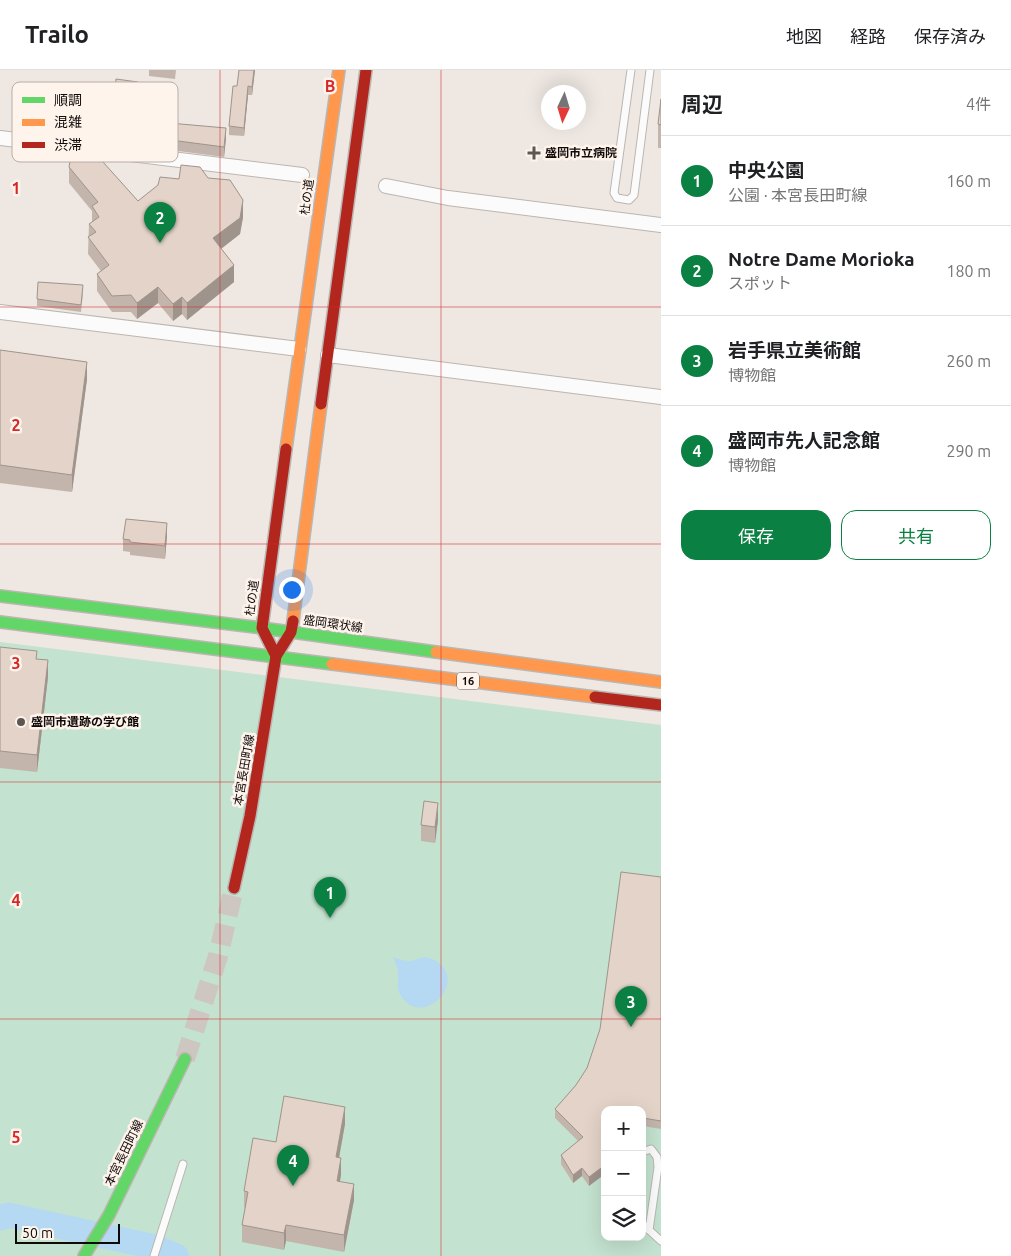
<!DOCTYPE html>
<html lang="ja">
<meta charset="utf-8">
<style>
body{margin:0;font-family:Ubuntu,"Noto Sans JP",sans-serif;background:#f6f6f6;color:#202124}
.controls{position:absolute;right:15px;bottom:15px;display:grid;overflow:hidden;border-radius:10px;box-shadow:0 5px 20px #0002}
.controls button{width:45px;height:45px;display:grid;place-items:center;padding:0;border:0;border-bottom:1px solid #e0e0e0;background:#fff;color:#202124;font:25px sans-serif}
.compass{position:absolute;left:541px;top:15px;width:45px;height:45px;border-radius:50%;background:#fff;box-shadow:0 5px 20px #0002;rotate:184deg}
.scale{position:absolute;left:15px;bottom:12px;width:105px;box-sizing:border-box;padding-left:5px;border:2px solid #0f0a08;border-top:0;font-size:14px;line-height:18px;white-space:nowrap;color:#0f0a08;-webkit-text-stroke:4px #fff4ec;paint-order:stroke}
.you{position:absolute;left:291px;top:519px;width:18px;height:18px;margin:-12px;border:4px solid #fff;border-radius:50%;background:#1a73e8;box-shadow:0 0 0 8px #1a73e833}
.badge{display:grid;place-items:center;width:32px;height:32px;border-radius:50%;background:#0b8043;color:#fff;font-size:16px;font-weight:700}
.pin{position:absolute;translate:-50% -41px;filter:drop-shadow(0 1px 2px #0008)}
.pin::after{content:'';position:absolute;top:26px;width:18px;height:15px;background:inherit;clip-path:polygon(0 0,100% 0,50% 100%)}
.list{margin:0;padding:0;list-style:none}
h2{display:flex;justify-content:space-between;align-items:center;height:65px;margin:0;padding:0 20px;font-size:21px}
h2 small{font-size:16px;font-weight:400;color:#757577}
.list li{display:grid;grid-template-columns:32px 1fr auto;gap:15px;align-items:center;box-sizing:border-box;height:90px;padding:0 20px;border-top:1px solid #e0e0e0}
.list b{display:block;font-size:19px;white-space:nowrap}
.list p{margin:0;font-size:16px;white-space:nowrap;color:#757577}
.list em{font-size:16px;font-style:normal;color:#757577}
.actions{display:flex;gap:10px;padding:15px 20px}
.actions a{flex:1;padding:11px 0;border:1px solid #0b8043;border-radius:15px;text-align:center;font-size:18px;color:#0b8043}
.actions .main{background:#0b8043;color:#fff}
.icon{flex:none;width:28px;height:28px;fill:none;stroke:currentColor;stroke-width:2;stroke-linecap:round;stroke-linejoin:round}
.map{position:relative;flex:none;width:661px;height:1186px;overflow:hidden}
header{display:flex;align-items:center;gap:30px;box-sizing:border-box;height:70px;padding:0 25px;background:#fff;border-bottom:1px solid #e0e0e0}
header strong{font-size:24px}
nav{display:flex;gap:28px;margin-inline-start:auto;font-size:18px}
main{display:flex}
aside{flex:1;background:#fff}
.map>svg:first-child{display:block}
.green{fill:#c3e2cf;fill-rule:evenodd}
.water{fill:#b5d8f3}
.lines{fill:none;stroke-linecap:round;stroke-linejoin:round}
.river{stroke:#b5d8f3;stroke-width:25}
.secondary-tunnel{stroke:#cdc6c1;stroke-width:20;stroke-dasharray:20 10;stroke-linecap:butt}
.lane-casing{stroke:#bbb6b2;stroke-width:9}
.street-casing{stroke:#bbb6b2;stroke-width:16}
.fast-casing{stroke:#bbb6b2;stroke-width:14}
.slow-casing{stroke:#bbb6b2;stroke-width:14}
.jam-casing{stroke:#bbb6b2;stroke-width:14}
.lane{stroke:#fcfbfb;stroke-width:7}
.street{stroke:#fcfbfb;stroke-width:14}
.fast{stroke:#63d668;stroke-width:11}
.slow{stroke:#ff974d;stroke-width:11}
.jam{stroke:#b3261e;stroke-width:11}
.wall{fill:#c3b5ac}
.shaded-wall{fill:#9f948c}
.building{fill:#e3d3c8;stroke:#9f948c}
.grid{fill:none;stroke:#d62828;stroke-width:1;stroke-opacity:0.55}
.poi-dot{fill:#5d5754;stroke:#fff4ec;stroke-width:2}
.labels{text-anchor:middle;stroke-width:5;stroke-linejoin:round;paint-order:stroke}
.shield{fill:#fff4ec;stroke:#57504c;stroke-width:1}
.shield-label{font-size:11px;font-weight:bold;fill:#0f0a08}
.poi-label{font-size:12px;font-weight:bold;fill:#0f0a08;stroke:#fff4ec;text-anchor:start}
.street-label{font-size:12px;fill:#0f0a08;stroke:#fff4ec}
.key{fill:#fff4ec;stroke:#b7aea8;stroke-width:1}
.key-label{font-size:14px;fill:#0f0a08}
.grid-label{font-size:16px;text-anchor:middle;font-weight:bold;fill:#d62828;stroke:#fff4ec;stroke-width:5;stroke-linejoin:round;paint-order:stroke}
</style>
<header>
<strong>Trailo</strong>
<nav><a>地図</a><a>経路</a><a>保存済み</a></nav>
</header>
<main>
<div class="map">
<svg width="661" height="1186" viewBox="0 0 661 1186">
<rect width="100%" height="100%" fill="#eee7e2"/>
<path class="green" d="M 0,572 L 661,655 L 661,1186 L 0,1186 ZM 605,1040 L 642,1040 L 642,1167 L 605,1167 Z"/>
<path class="water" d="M 393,887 C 397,888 403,891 408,891 C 418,891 423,883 434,890 C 472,910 421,962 400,924 C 396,916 399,910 398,902 C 398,897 394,891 393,887 Z"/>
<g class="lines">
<path class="river" d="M 0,1148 L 8,1145 L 155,1177 L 176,1186"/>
<path class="secondary-tunnel" d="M 185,989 L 218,886 L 234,818"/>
<g class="lane-casing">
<g id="lane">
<path d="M 631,0 L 614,123 L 617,128 L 629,130 L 634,125 L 650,0"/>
<path d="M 642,1082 L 651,1079 L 657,1087 L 658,1097 L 649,1160 L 642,1154"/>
<path d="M 649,1160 L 661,1171"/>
<path d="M 154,1186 L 183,1094"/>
</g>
</g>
<g class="street-casing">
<g id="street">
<path d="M 0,68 L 302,105"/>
<path d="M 386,116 L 448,128 L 661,155"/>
<path d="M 0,242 L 299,279"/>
<path d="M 328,285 L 661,327"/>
</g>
</g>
<g class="fast-casing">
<g id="fast">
<path d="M 0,526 L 262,558 L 436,582"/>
<path d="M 0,552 L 332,594"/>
<path d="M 84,1186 L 109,1145 L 185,989"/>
</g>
</g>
<g class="slow-casing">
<g id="slow">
<path d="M 286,379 L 339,0"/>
<path d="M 293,551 L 321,334"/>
<path d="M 436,582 L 661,612"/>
<path d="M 332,594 L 595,627"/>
</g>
</g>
<g class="jam-casing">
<g id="jam">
<path d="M 321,334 L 366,0"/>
<path d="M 276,586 L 262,558 L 286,379"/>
<path d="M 595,627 L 661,635"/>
<path d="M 234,818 L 250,746 L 276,586 L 291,562 L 293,551"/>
</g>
</g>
<use href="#lane" class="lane"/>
<use href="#street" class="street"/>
<use href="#fast" class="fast"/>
<use href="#slow" class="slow"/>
<use href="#jam" class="jam"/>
</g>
<g class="wall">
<path d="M 149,0 L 176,0 L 175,9 L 149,6 Z"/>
<path d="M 255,0 L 252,25 L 248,25 L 244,66 L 229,65 L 229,56 L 237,16 Z"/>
<path d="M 138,17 L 173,31 L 170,53 L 226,68 L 224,87 L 140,76 L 140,69 L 111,66 L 111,56 Z"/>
<path d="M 661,29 L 661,78 L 658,78 L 658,54 Z"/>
<path d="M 69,97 L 138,131 L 179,109 L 208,108 L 243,147 L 240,164 L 221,179 L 234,212 L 187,250 L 182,244 L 173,251 L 158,233 L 137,249 L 131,242 L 112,242 L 97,221 L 97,204 L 101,201 L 88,184 L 89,154 L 92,152 L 92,141 L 69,113 Z"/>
<path d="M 83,223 L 81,242 L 37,236 L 37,229 Z"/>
<path d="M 0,280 L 87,309 L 72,422 L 0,413 Z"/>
<path d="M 167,466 L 165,489 L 130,485 L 130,482 L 123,481 L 123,469 Z"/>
<path d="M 0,577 L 37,589 L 48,607 L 37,702 L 0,698 Z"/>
<path d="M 438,750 L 435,773 L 421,771 L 421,755 Z"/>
<path d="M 661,807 L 661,1059 L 643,1056 L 589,1116 L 582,1106 L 573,1113 L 561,1094 L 561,1085 L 578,1071 L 555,1048 L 555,1039 L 576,1015 L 587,998 Z"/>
<path d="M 345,1054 L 339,1088 L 341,1105 L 340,1111 L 354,1130 L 344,1182 L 286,1171 L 284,1180 L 242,1172 L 242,1155 L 245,1138 L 244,1137 L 244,1121 L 276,1072 Z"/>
</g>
<g class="shaded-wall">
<path d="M 254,0 L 255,0 L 252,25 L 252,17 Z"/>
<path d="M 248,16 L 248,25 L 244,66 L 244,58 Z"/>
<path d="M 173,21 L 173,31 L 169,63 L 169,53 Z"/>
<path d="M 226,58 L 226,68 L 224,87 L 224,77 Z"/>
<path d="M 243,130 L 243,147 L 240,164 L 213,185 L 213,168 Z"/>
<path d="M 234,195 L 234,212 L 187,250 L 187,233 Z"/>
<path d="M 158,217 L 158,233 L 137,249 L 137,233 Z"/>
<path d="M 182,227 L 182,244 L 173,251 L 173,234 Z"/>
<path d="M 87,292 L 87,309 L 72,422 L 72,405 Z"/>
<path d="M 167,453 L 167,466 L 165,489 L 165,476 Z"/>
<path d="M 48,590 L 48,607 L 37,702 L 37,685 Z"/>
<path d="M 438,733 L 438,750 L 435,773 L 435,757 Z"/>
<path d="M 345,1037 L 345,1054 L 336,1104 L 336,1087 Z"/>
<path d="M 341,1088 L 341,1105 L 337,1127 L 337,1111 Z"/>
<path d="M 605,1095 L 605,1104 L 589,1116 L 589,1107 Z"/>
<path d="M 582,1098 L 582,1106 L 573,1113 L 573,1105 Z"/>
<path d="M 354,1114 L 354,1130 L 344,1182 L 344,1165 Z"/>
<path d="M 286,1155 L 286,1171 L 284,1180 L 284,1163 Z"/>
</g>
<g class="building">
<path d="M 239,0 L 254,0 L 252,17 L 248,16 L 244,58 L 229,56 L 233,16 L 237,16 Z"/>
<path d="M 116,9 L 138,12 L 138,17 L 173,21 L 169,53 L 226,58 L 224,77 L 140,66 L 141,59 L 111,56 Z"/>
<path d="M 661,29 L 661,55 L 658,54 Z"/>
<path d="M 83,80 L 94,82 L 138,131 L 158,115 L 160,107 L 179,109 L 181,95 L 200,97 L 208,108 L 230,110 L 243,130 L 240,148 L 213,168 L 234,195 L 187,233 L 182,227 L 173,234 L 158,217 L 137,233 L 131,225 L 112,226 L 97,204 L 109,195 L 88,167 L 96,162 L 89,154 L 99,147 L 92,136 L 98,132 L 69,97 L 71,86 Z"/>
<path d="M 38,212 L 83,215 L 81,235 L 37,229 Z"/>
<path d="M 0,280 L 87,292 L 72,405 L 0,395 Z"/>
<path d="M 126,449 L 167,453 L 165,476 L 130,472 L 130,470 L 123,469 Z"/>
<path d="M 0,577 L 37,581 L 36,589 L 48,590 L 37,685 L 0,681 Z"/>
<path d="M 424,731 L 438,733 L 435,757 L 421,755 Z"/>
<path d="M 621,802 L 661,807 L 661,1051 L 643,1048 L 642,1049 L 642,1040 L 605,1040 L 605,1095 L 589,1107 L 582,1098 L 573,1105 L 561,1085 L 583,1067 L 555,1039 L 576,1015 L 587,998 L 600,959 Z"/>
<path d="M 284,1026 L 345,1037 L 336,1087 L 341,1088 L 337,1111 L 354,1114 L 344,1165 L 286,1155 L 284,1163 L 242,1155 L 248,1122 L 244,1121 L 253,1068 L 276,1072 Z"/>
</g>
<path class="grid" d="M 220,0 L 220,1186M 441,0 L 441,1186M 0,237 L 661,237M 0,474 L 661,474M 0,712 L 661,712M 0,949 L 661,949"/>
<g class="poi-dot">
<path d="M531.5 75.5h5v5h5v5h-5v5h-5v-5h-5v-5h5z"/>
<circle cx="21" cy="652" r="5"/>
</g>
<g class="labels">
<rect class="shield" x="457" y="602.5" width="22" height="17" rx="4"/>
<g class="shield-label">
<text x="468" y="615">16</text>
</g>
<g class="poi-label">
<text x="545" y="87">盛岡市立病院</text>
<text x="31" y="656">盛岡市遺跡の学び館</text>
</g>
<g class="street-label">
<text transform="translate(307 127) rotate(-82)" y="4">杜の道</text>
<text transform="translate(252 528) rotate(-82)" y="4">杜の道</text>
<text transform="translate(333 554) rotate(8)" y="4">盛岡環状線</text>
<text transform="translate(244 700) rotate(-80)" y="4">本宮長田町線</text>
<text transform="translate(124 1083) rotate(-64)" y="4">本宮長田町線</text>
</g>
</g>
<rect x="12" y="12" width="166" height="80" rx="8" class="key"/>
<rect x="22" y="27" width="23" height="6" fill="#63d668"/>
<rect x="22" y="49" width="23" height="7" fill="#ff974d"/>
<rect x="22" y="72" width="23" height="6" fill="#b3261e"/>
<g class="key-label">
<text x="54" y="35">順調</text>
<text x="54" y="57">混雑</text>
<text x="54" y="80">渋滞</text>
</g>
<g class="grid-label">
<text x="330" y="22">B</text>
<text x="16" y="124">1</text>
<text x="16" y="361">2</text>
<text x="16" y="599">3</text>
<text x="16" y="836">4</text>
<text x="16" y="1073">5</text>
</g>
</svg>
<div class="controls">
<button>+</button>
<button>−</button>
<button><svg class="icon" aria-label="layers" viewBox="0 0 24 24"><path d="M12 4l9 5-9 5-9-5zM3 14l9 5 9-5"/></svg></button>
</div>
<svg class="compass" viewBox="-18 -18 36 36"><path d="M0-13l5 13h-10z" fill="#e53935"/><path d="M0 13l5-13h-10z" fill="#757577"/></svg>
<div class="scale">50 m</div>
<div class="you"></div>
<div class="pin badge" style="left:330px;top:848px">1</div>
<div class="pin badge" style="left:160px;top:173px">2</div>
<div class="pin badge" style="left:631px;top:957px">3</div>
<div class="pin badge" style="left:293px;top:1116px">4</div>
</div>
<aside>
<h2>周辺<small>4件</small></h2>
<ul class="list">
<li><span class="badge">1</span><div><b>中央公園</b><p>公園 · 本宮長田町線</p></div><em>160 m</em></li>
<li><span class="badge">2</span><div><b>Notre Dame Morioka</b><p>スポット</p></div><em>180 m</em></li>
<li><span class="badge">3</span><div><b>岩手県立美術館</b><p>博物館</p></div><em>260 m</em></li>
<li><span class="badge">4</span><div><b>盛岡市先人記念館</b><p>博物館</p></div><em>290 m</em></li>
</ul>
<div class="actions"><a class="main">保存</a><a>共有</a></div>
</aside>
</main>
